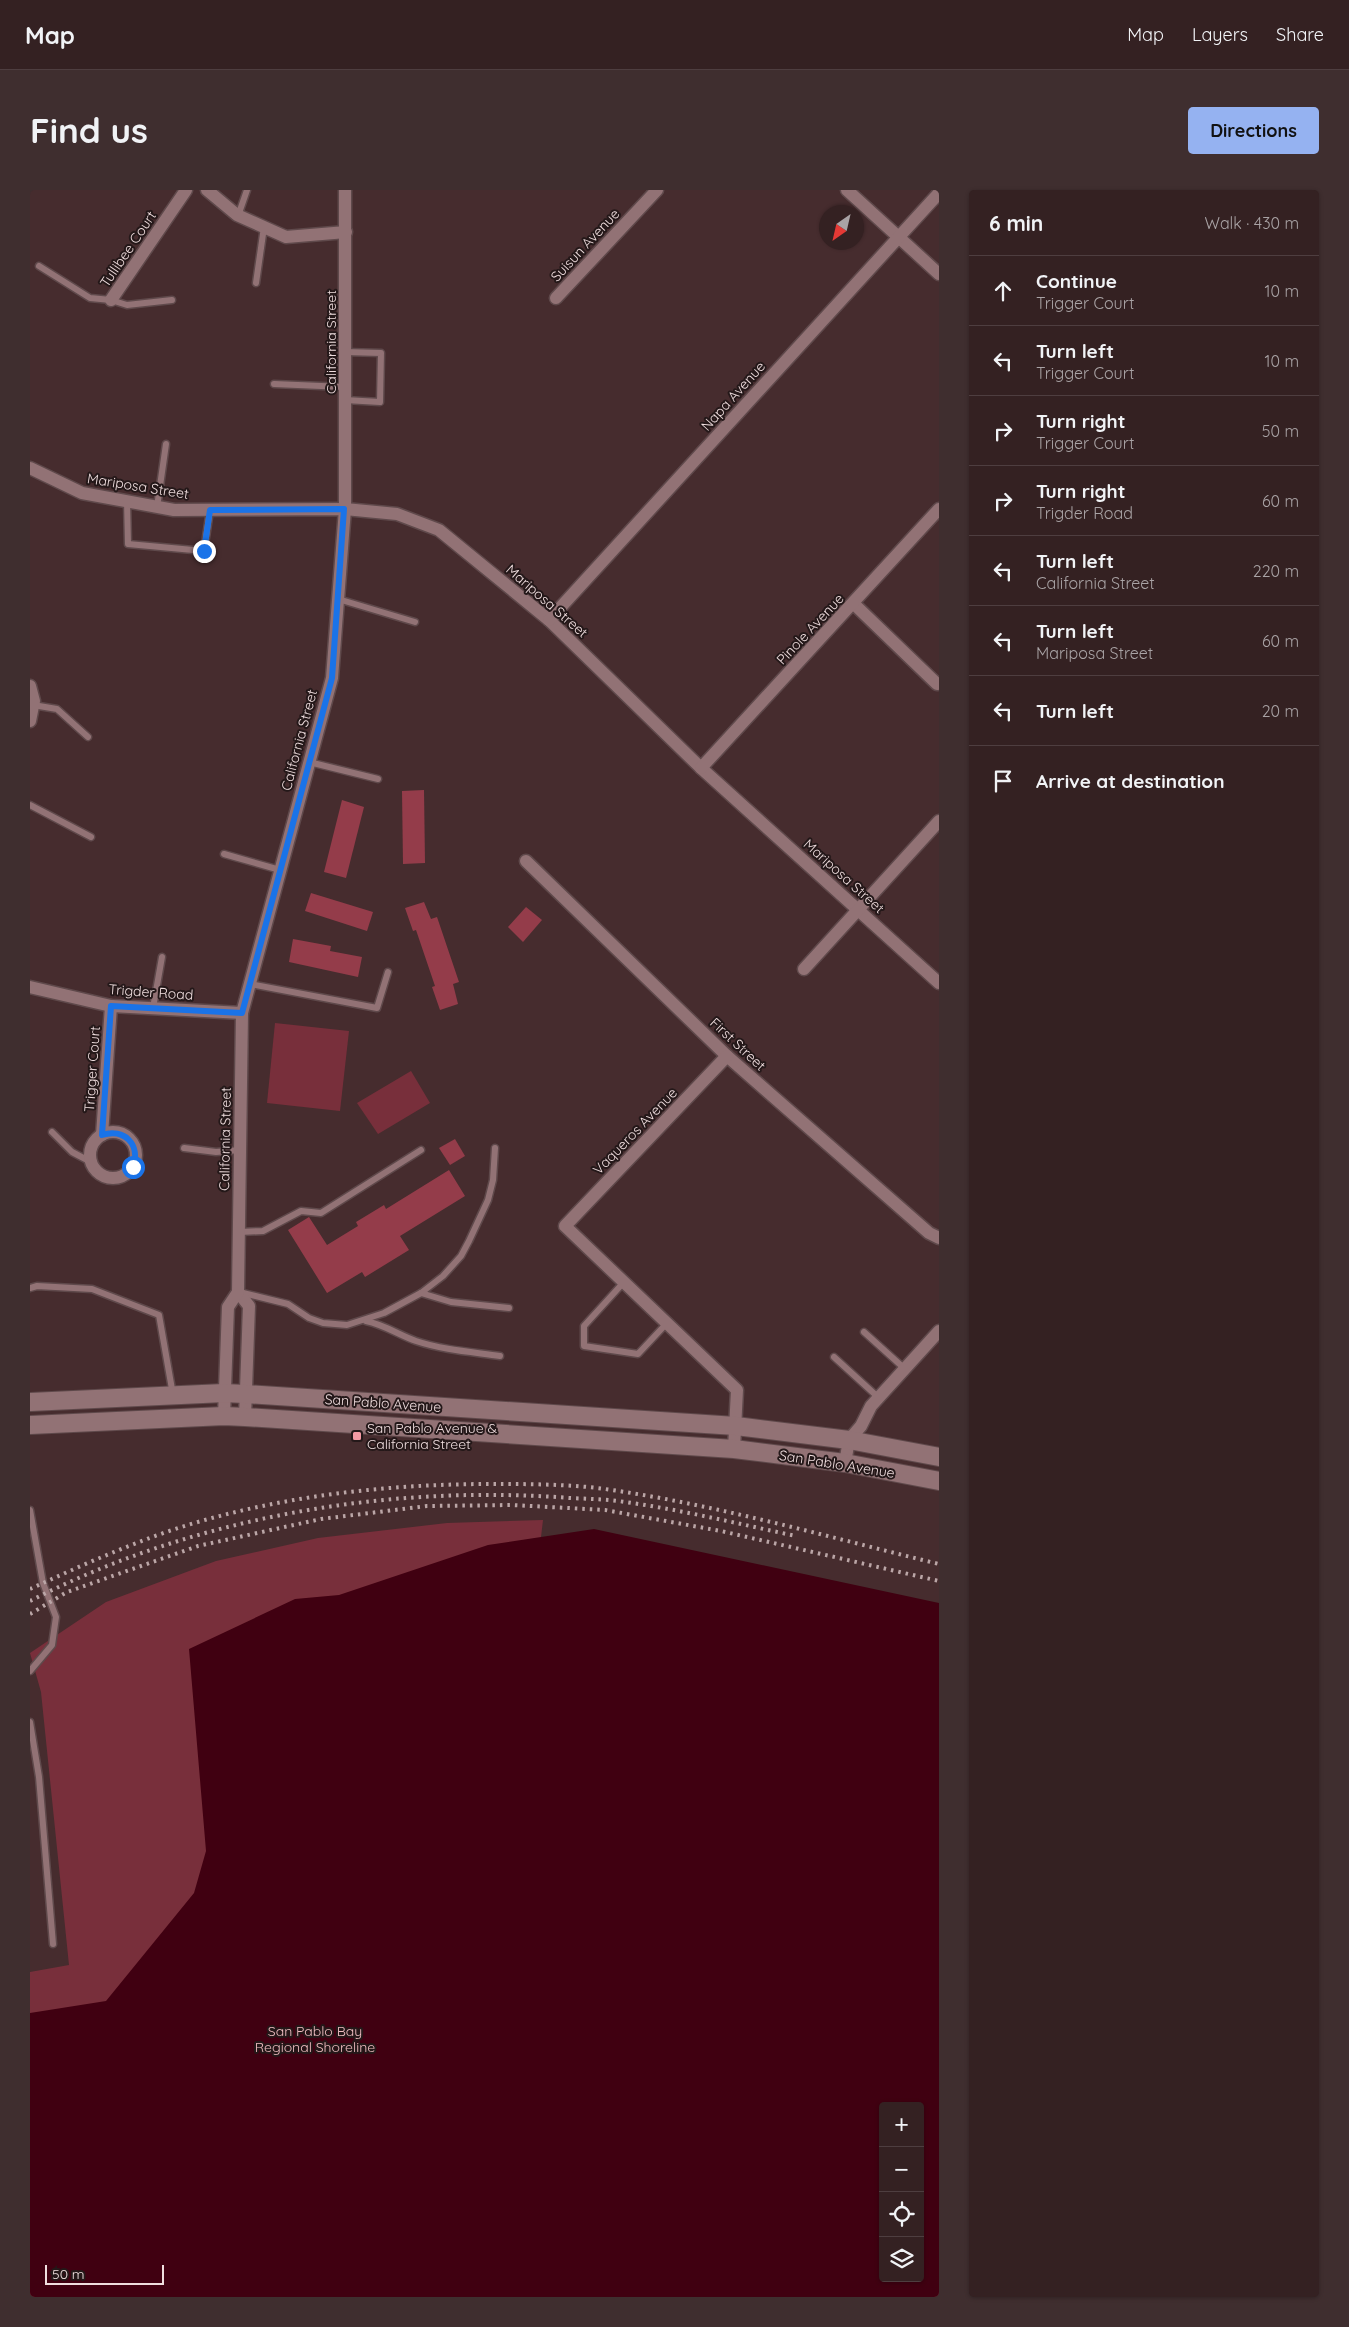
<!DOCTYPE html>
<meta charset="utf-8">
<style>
body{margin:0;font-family:Quicksand,sans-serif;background:#3f2e2f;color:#f1f3f6}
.controls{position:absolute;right:15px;bottom:15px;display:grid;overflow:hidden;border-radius:5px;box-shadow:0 1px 4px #0004}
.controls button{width:45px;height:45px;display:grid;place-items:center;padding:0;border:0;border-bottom:1px solid #4e3e40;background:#342122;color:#f1f3f6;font:25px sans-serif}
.compass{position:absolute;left:789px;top:15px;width:45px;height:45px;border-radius:50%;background:#342122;box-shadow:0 1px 4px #0004;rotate:214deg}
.scale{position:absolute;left:15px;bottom:12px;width:119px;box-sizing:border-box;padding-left:5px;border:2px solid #f0dedf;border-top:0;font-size:14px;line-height:18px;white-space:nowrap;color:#f0dedf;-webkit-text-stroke:4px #241819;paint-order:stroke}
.stop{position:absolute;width:15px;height:15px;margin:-11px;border:4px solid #1a73e8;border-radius:50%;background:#fff}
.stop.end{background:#1a73e8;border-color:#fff;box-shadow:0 1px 5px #0008}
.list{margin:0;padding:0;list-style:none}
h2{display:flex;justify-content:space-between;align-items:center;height:65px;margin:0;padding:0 20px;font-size:21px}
h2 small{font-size:16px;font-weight:400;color:#a9a3a5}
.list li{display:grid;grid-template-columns:32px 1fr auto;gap:15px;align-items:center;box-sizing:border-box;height:70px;padding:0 20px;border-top:1px solid #4e3e40}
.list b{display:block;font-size:19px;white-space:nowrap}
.list p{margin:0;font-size:16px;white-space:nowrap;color:#a9a3a5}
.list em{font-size:16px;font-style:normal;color:#a9a3a5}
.icon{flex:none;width:28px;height:28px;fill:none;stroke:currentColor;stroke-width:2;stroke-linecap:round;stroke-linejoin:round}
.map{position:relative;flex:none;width:909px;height:2107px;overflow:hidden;border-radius:5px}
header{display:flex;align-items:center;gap:30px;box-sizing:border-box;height:70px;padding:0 25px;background:#342122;border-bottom:1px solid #4e3e40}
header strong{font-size:24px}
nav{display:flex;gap:28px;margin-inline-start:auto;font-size:18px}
.intro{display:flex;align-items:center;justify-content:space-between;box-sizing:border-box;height:120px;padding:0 30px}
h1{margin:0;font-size:35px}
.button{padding:12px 22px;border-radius:5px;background:#95b2f1;color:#111;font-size:18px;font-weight:700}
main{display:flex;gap:30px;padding:0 30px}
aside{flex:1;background:#342122;border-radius:5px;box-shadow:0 1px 4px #0004}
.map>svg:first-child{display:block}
.green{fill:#782f3b;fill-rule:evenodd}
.water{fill:#400011;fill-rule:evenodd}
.building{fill:#943c4a}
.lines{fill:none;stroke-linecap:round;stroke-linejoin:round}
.service-casing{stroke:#5f494b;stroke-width:9}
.minor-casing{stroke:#5f494b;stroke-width:15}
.secondary-casing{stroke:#5f494b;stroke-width:20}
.service{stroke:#927275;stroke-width:6}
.minor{stroke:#927275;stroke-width:12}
.secondary{stroke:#927275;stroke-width:18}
.rail{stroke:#bba6a7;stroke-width:4;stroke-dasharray:2.5 5;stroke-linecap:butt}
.route{stroke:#1a73e8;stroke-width:6}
.poi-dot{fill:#f49aa4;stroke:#241819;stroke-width:2}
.labels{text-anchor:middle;stroke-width:4;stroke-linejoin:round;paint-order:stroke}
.street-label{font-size:14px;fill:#f0dedf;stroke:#241819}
.poi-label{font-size:14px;fill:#f0dedf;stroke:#241819;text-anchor:start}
.park-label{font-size:14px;fill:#f0bdc1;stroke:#241819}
</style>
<header>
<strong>Map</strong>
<nav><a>Map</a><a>Layers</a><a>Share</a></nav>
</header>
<div class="intro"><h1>Find us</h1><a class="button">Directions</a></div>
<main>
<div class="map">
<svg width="909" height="2107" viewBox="0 0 909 2107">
<rect width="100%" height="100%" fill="#462c2e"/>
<g class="green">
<path d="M 245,833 L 319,841 L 310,921 L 237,913 Z"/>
<path d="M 381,881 L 400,913 L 348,944 L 327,913 Z"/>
<path d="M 513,1330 L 511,1347 L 909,1869 L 909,2107 L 0,2107 L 0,1782 L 39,1775 L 11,1502 L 0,1463 L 76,1412 L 186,1371 L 288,1348 L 417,1333 ZM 853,1916 L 890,1916 L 890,2088 L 853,2088 Z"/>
</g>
<path class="water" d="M 564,1339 L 909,1413 L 909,2107 L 0,2107 L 0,1823 L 76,1811 L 164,1703 L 176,1661 L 159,1459 L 265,1409 L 309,1405 L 458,1355 ZM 853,1916 L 890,1916 L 890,2088 L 853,2088 Z"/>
<g class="building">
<path d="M 394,600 L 395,673 L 373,674 L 372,601 Z"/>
<path d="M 312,610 L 334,617 L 316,688 L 294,682 Z"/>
<path d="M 281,703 L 343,722 L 337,741 L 275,721 Z"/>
<path d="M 394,712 L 401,729 L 407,727 L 429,792 L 423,794 L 428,814 L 410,820 L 402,797 L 405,796 L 386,740 L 383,741 L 375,718 Z"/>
<path d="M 496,717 L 512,730 L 493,752 L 478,737 Z"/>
<path d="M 263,749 L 301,756 L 300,761 L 332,767 L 328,787 L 259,772 Z"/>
<path d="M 425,949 L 435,966 L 420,975 L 409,958 Z"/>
<path d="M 419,980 L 435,1006 L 370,1046 L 379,1060 L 335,1087 L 332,1082 L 297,1103 L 258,1040 L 279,1027 L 297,1055 L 328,1036 L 326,1032 L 354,1015 L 356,1019 Z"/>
</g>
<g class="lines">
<g class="service-casing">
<g id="service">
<path d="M 208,26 L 217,0"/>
<path d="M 9,76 L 60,108 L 81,110 L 97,115 L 142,110"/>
<path d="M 226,93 L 234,37"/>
<path d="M 244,194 L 315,197"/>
<path d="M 315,210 L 350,212 L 351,163 L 315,162"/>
<path d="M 97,311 L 98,354 L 174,361 L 180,320"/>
<path d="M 127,317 L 136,254"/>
<path d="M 308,409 L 385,432"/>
<path d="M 3,515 L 27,519 L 58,547"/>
<path d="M 279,572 L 348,589"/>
<path d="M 0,615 L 61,647"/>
<path d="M 194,664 L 250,680"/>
<path d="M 220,794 L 347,818 L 358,782"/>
<path d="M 123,818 L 132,767"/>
<path d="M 22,942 L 42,962 L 61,972"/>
<path d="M 154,958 L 186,962 L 210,960"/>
<path d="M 209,1042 L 233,1041 L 271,1021 L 291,1023 L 391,960"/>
<path d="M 594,1092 L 554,1136 L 554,1156 L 608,1164 L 637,1133"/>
<path d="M 0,1098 L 7,1096 L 62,1099 L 129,1125 L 143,1205"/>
<path d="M 209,1102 L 258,1114 L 279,1128 L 293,1133 L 317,1135 L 354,1123 L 391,1103 L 413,1086 L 431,1066 L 439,1051 L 458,1010 L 463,990 L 465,958"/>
<path d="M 391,1103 L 421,1112 L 479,1118"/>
<path d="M 336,1131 C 355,1135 369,1145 386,1151 C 413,1160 442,1162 470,1166"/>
<path d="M 834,1142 L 875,1179"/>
<path d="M 804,1167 L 849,1208"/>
<path d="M 0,1320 L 13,1393 L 26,1427 L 22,1455 L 0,1481"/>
<path d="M 0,1532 L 9,1587 L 23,1754"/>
</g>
</g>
<g class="minor-casing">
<g id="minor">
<path d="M 177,0 L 207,25 L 256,47 L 316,42"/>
<path d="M 817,0 L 909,84"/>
<path d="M 526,108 L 627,0"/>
<path d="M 81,110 L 156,0"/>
<path d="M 0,278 L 52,303 L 144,320 L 315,319 L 367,324 L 409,340 L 519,430 L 671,578 L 909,793"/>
<path d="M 824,414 L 907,494"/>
<path d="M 519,430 L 909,3"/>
<path d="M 0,496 L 4,511 L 0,531"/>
<path d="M 671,578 L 909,319"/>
<path d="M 496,671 L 697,866 L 899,1043 L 909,1048"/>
<path d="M 774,779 L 909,631"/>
<path d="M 0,797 L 81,816 L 212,823"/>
<path d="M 697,866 L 535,1036 L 707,1200 L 704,1259"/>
<circle cx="83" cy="965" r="23"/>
<path d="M 72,945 L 81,816"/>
<path d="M 208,1102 L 219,1116 L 215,1227"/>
<path d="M 194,1226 L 198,1117 L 208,1102 L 212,823 L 302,488 L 315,319 L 315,0"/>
<path d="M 815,1273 L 819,1250 L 831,1236 L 841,1216 L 909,1141"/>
</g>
</g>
<g class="secondary-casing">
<g id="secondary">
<path d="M 0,1212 L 194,1203 L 215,1204 L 706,1236 L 819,1250 L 909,1267"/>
<path d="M 0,1235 L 194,1226 L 215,1227 L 704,1259 L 815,1273 L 909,1291"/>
</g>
</g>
<use href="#service" class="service"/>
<use href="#minor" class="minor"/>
<use href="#secondary" class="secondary"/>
<g class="rail">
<path d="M 0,1399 C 48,1377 97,1355 148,1338 C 249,1306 356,1294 462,1294 C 499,1294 538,1294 575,1299 C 688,1315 798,1347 909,1374"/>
<path d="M 0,1411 C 164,1327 357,1294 540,1308 C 559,1309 577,1309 595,1312 C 653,1320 709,1334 766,1346"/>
<path d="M 0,1424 L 37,1402 L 168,1356 L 291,1329 L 397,1316 L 482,1315 L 575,1320 L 691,1341 L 909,1391"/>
</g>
</g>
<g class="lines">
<path class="route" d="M 103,977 C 111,954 94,938 72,945 L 81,816 L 212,823 L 302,488 L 314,319 L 180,320 L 174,361"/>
</g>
<rect class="poi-dot" x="322" y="1241" width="10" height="10" rx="2.5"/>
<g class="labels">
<g class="street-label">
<text transform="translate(555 55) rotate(-47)" y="5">Suisun Avenue</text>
<text transform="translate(98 59) rotate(-56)" y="5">Tullibee Court</text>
<text transform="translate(301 152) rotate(-90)" y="5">California Street</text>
<text transform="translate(703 206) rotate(-48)" y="5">Napa Avenue</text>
<text transform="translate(108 296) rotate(9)" y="5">Mariposa Street</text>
<text transform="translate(517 411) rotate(41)" y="5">Mariposa Street</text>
<text transform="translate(780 439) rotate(-47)" y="5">Pinole Avenue</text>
<text transform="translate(269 550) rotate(-75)" y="5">California Street</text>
<text transform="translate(814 686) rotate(42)" y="5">Mariposa Street</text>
<text transform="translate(121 802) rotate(4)" y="5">Trigder Road</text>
<text transform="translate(708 854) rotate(43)" y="5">First Street</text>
<text transform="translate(62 879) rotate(-86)" y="5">Trigger Court</text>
<text transform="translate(605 941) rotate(-46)" y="5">Vaqueros Avenue</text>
<text transform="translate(195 949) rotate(-89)" y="5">California Street</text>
<text transform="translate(353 1213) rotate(4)" y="5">San Pablo Avenue</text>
<text transform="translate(807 1274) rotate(9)" y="5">San Pablo Avenue</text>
</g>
<g class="poi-label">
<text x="337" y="1243">San Pablo Avenue &amp;<tspan x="337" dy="16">California Street</tspan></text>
</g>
<g class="park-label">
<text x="285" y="1846">San Pablo Bay<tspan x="285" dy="16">Regional Shoreline</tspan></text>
</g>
</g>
</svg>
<div class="controls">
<button>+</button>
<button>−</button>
<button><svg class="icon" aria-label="locate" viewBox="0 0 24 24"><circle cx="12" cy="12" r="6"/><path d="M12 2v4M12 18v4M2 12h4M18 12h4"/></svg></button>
<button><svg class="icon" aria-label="layers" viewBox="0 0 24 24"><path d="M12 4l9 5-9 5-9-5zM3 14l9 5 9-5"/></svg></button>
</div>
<svg class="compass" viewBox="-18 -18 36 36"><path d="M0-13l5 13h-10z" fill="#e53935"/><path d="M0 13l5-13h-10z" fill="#a9a3a5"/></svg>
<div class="scale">50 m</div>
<div class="stop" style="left:103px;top:977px"></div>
<div class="stop end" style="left:174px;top:361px"></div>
</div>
<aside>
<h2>6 min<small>Walk · 430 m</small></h2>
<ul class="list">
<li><svg class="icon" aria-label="ahead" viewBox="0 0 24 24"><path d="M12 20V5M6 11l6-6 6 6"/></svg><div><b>Continue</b><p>Trigger Court</p></div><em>10 m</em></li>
<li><svg class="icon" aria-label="left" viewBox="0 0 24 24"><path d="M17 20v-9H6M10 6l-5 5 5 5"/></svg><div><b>Turn left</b><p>Trigger Court</p></div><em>10 m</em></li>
<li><svg class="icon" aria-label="right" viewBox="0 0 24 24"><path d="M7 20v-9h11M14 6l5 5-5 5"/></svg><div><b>Turn right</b><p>Trigger Court</p></div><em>50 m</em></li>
<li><svg class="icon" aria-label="right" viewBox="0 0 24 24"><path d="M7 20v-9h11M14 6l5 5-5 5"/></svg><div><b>Turn right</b><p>Trigder Road</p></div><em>60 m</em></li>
<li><svg class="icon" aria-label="left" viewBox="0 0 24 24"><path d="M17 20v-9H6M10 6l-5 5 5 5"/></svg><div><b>Turn left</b><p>California Street</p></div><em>220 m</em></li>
<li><svg class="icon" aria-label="left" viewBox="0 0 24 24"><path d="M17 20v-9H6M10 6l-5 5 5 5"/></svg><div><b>Turn left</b><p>Mariposa Street</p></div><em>60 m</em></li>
<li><svg class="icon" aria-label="left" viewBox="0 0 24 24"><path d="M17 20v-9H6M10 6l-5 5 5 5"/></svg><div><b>Turn left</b></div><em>20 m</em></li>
<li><svg class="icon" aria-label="arrive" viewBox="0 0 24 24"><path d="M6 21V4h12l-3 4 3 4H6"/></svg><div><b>Arrive at destination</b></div></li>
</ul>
</aside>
</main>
